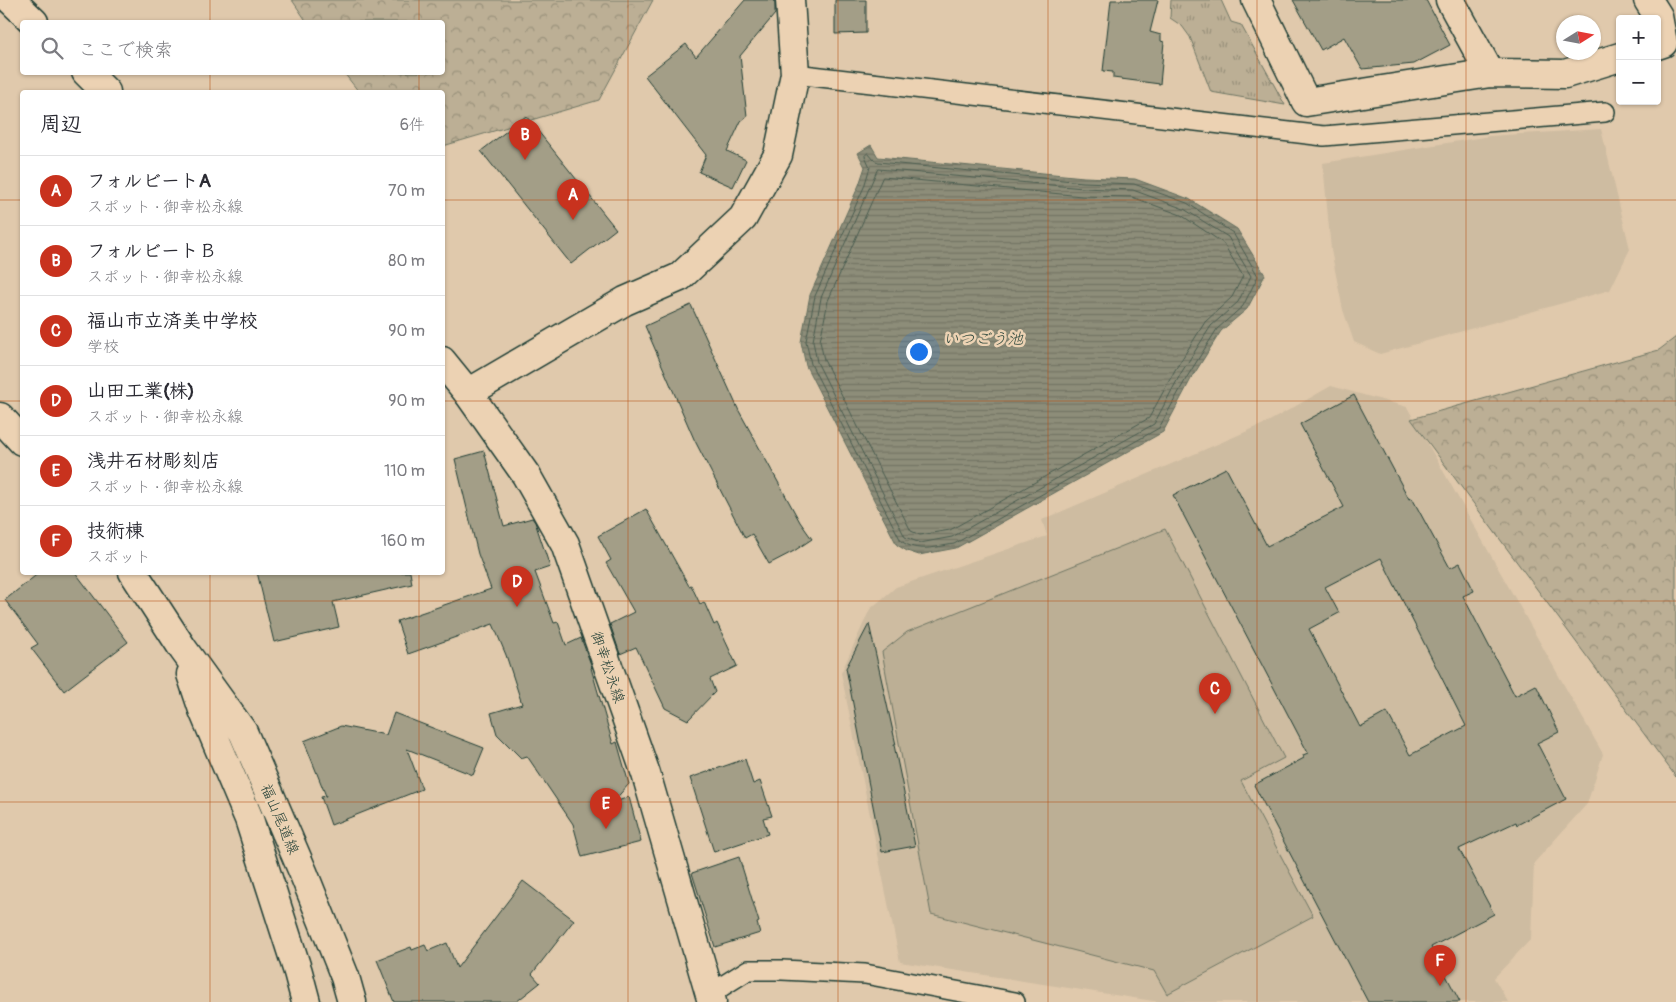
<!DOCTYPE html>
<html lang="ja">
<meta charset="utf-8">
<style>
body{margin:0;font-family:Pangolin,"Klee One",sans-serif;background:#f7f7f7;color:#2b2b33}
.controls{position:absolute;right:15px;top:15px;display:grid;overflow:hidden;border-radius:5px;box-shadow:0 1px 4px #0004}
.controls button{width:45px;height:45px;display:grid;place-items:center;padding:0;border:0;border-bottom:1px solid #e1e1e2;background:#fff;color:#2b2b33;font:25px sans-serif}
.compass{position:absolute;left:1556px;top:15px;width:45px;height:45px;border-radius:50%;background:#fff;box-shadow:0 1px 4px #0004;rotate:79deg}
.you{position:absolute;left:918px;top:351px;width:18px;height:18px;margin:-12px;border:4px solid #fff;border-radius:50%;background:#1a73e8;box-shadow:0 0 0 8px #1a73e833}
.badge{display:grid;place-items:center;width:32px;height:32px;border-radius:50%;background:#c8321e;color:#fff;font-size:16px;font-weight:700}
.pin{position:absolute;translate:-50% -41px;filter:drop-shadow(0 1px 2px #0008)}
.pin::after{content:'';position:absolute;top:26px;width:18px;height:15px;background:inherit;clip-path:polygon(0 0,100% 0,50% 100%)}
.list{margin:0;padding:0;list-style:none}
h2{display:flex;justify-content:space-between;align-items:center;height:65px;margin:0;padding:0 20px;font-size:21px}
h2 small{font-size:16px;font-weight:400;color:#7c7c81}
.list li{display:grid;grid-template-columns:32px 1fr auto;gap:15px;align-items:center;box-sizing:border-box;height:70px;padding:0 20px;border-top:1px solid #e1e1e2}
.list b{display:block;font-size:19px;white-space:nowrap}
.list p{margin:0;font-size:16px;white-space:nowrap;color:#7c7c81}
.list em{font-size:16px;font-style:normal;color:#7c7c81}
.icon{flex:none;width:28px;height:28px;fill:none;stroke:currentColor;stroke-width:2;stroke-linecap:round;stroke-linejoin:round}
.map{position:relative;flex:none;width:1676px;height:1002px;overflow:hidden}
.search{position:absolute;background:#fff;box-shadow:0 1px 4px #0004;left:20px;top:20px;width:425px;height:55px;display:flex;align-items:center;gap:12px;box-sizing:border-box;padding:0 18px;border-radius:5px;color:#7c7c81;font-size:19px}
.panel{position:absolute;background:#fff;box-shadow:0 1px 4px #0004;left:20px;top:90px;width:425px;height:485px;border-radius:5px}
.map>svg:first-child{display:block}
.built{fill:#cebca1}
.forest{fill:url(#forest-crowns);stroke:#6e7664}
.park{fill:url(#park-tufts);stroke:#6e7664}
.pitch{fill:#bcaf95;stroke:#6e7664}
.water{fill:url(#water-rules);stroke:#616d5d}
.lines{fill:none;stroke-linecap:round;stroke-linejoin:round}
.shore{stroke:#4b5d50;stroke-width:1}
.building{fill:#a39e87;stroke:#1f3d34;fill-rule:evenodd}
.service-casing{stroke:#1f3d34;stroke-width:22}
.minor-casing{stroke:#1f3d34;stroke-width:31}
.secondary-casing{stroke:#1f3d34;stroke-width:31}
.primary-casing{stroke:#1f3d34;stroke-width:31}
.service{stroke:#ecd2b3;stroke-width:19}
.minor{stroke:#ecd2b3;stroke-width:28}
.secondary{stroke:#ecd2b3;stroke-width:28}
.primary{stroke:#ecd2b3;stroke-width:28}
.grid{fill:none;stroke:#b65216;stroke-width:1;stroke-opacity:0.55}
.labels{text-anchor:middle;stroke-width:5;stroke-linejoin:round;paint-order:stroke}
.street-label{font-size:15px;fill:#1f3d34;stroke:#ecd2b3}
.water-label{font-size:16px;font-style:italic;fill:#30493e;stroke:#ecd2b3}
</style>
<div class="map">
<svg width="1676" height="1002" viewBox="0 0 1676 1002">
<defs>
<pattern id="forest-crowns" width="20" height="18" patternUnits="userSpaceOnUse" patternTransform="scale(1.25)"><rect width="20" height="18" fill="#bcaf95"/><path d="M2 6a3 3 0 1 1 6 0M12 15a3 3 0 1 1 6 0" fill="none" stroke="#98907a"/></pattern>
<pattern id="park-tufts" width="24" height="20" patternUnits="userSpaceOnUse" patternTransform="scale(1.25)"><rect width="24" height="20" fill="#bcaf95"/><path d="M3 7l-1-3M5 7V3M7 7l1-3M15 17l-1-3M17 17v-4M19 17l1-3" fill="none" stroke="#98907a"/></pattern>
<pattern id="water-rules" width="6" height="5" patternUnits="userSpaceOnUse" patternTransform="scale(1.25)"><rect width="6" height="5" fill="#8d8d79"/><path d="M0 2.5h6" fill="none" stroke="#737464"/></pattern>
</defs>
<rect width="100%" height="100%" fill="#e0c9ac"/>
<filter id="ink" filterUnits="userSpaceOnUse"><feTurbulence type="fractalNoise" baseFrequency=".02" numOctaves="2"/><feDisplacementMap in="SourceGraphic" scale="10" xChannelSelector="R" yChannelSelector="G"/><feConvolveMatrix kernelMatrix="1 2 1 2 8 2 1 2 1" color-interpolation-filters="sRGB"/></filter>
<g filter="url(#ink)">
<g class="built">
<path d="M 1601,129 L 1630,249 L 1610,290 L 1380,354 L 1354,342 L 1343,310 L 1331,250 L 1323,163 L 1490,136 Z"/>
<path d="M 1331,386 L 1407,407 L 1603,754 L 1587,804 L 1534,863 L 1531,939 L 1494,978 L 1508,1002 L 1160,1002 L 900,962 L 841,673 L 870,609 L 896,587 L 1047,536 L 1042,520 L 1266,423 Z"/>
</g>
<g class="forest">
<path d="M 292,0 L 653,0 L 599,100 L 443,146 L 442,92 L 359,92 L 344,73 L 442,72 L 442,22 L 307,22 Z"/>
<path d="M 1676,337 L 1676,777 L 1411,419 L 1659,350 Z"/>
</g>
<path class="park" d="M 1171,0 L 1221,0 L 1231,22 L 1241,25 L 1285,105 L 1211,92 L 1190,37 L 1182,26 L 1170,18 Z"/>
<path class="pitch" d="M 1165,529 L 1284,758 L 1241,781 L 1313,916 L 1167,994 L 1154,971 L 931,914 L 882,652 L 907,632 Z"/>
<path class="water" d="M 871,145 L 878,157 L 1084,177 L 1135,179 L 1189,199 L 1237,229 L 1265,275 L 1247,309 L 1221,331 L 1191,379 L 1163,432 L 956,548 L 919,555 L 907,551 L 897,545 L 806,366 L 801,342 L 810,295 L 859,185 L 865,167 L 858,153 Z"/>
<g class="lines">
<g class="shore">
<path d="M 868,153 L 874,160 L 878,162 L 1083,182 L 1134,184 L 1187,203 L 1233,233 L 1258,276 L 1243,306 L 1217,329 L 1187,377 L 1159,428 L 954,544 C 934,547 918,553 901,541 L 811,364 L 806,341 L 815,296 L 864,187 L 870,167 L 865,156 Z"/>
<path d="M 878,169 L 1083,188 L 1133,190 L 1184,209 L 1228,237 L 1251,276 L 1238,302 L 1211,326 L 1181,373 L 1154,424 L 952,537 L 920,543 L 905,537 L 817,362 L 813,341 L 821,298 Z"/>
<path d="M 883,177 L 1082,196 L 1132,197 L 1181,215 L 1223,243 L 1243,276 L 1232,297 L 1205,322 L 1175,370 L 1149,418 L 950,530 L 920,535 L 911,531 L 824,360 L 820,341 L 828,301 Z"/>
</g>
</g>
<g class="building">
<path d="M 745,0 L 775,0 L 775,14 L 740,56 L 747,116 L 741,121 L 727,151 L 746,160 L 733,187 L 699,172 L 706,155 L 645,76 L 686,44 L 696,57 Z"/>
<path d="M 835,0 L 866,0 L 866,33 L 835,34 Z"/>
<path d="M 1111,0 L 1158,0 L 1150,32 L 1161,35 L 1161,41 L 1164,42 L 1160,84 L 1113,78 L 1113,72 L 1103,71 Z"/>
<path d="M 1293,0 L 1426,0 L 1450,45 L 1414,64 L 1362,69 L 1344,37 L 1321,50 Z"/>
<path d="M 526,116 L 616,229 L 571,264 L 481,151 Z"/>
<path d="M 691,305 L 739,411 L 800,522 L 812,539 L 794,551 L 769,564 L 752,534 L 745,538 L 694,439 L 645,326 Z"/>
<path d="M 1354,395 L 1409,499 L 1412,498 L 1450,568 L 1460,563 L 1474,591 L 1463,596 L 1515,696 L 1536,685 L 1559,732 L 1537,743 L 1566,799 L 1517,825 L 1516,822 L 1459,849 L 1494,914 L 1431,947 L 1460,1002 L 1368,1002 L 1254,785 L 1304,758 L 1303,755 L 1308,753 L 1173,495 L 1226,468 L 1267,546 L 1344,507 L 1300,424 ZM 1381,558 L 1466,726 L 1410,755 L 1387,712 L 1360,727 L 1309,629 L 1339,613 L 1325,587 Z"/>
<path d="M 484,451 L 504,526 L 532,518 L 535,522 L 550,567 L 535,572 L 554,623 L 558,622 L 566,645 L 581,638 L 592,667 L 591,668 L 613,744 L 617,742 L 629,784 L 612,803 L 629,797 L 641,842 L 582,857 L 573,824 L 527,756 L 521,758 L 497,734 L 491,713 L 522,704 L 506,655 L 493,624 L 408,654 L 397,621 L 491,589 L 478,554 L 455,459 Z"/>
<path d="M 646,509 L 689,586 L 691,585 L 700,604 L 704,602 L 714,625 L 717,623 L 737,666 L 710,679 L 715,692 L 688,720 L 665,708 L 636,647 L 620,654 L 610,624 L 634,612 L 606,563 L 611,560 L 598,536 Z"/>
<path d="M 40,572 L 75,572 L 128,642 L 64,691 L 31,648 L 38,644 L 5,600 Z"/>
<path d="M 257,572 L 410,572 L 412,584 L 333,602 L 339,627 L 274,642 Z"/>
<path d="M 869,624 L 896,745 L 894,745 L 915,846 L 882,852 L 846,668 Z"/>
<path d="M 394,713 L 484,748 L 473,775 L 407,749 L 422,789 L 331,825 L 321,797 L 326,796 L 304,741 L 341,726 L 386,735 Z"/>
<path d="M 745,759 L 753,784 L 760,781 L 772,816 L 763,818 L 768,834 L 714,852 L 690,778 Z"/>
<path d="M 739,857 L 759,922 L 757,923 L 760,933 L 715,947 L 692,873 Z"/>
<path d="M 523,881 L 574,920 L 532,974 L 540,983 L 516,1002 L 394,1002 L 377,960 L 411,947 L 412,950 L 425,945 L 428,951 L 447,943 L 457,968 Z"/>
</g>
<g class="lines">
<g class="service-casing">
<g id="service">
<path d="M 795,74 L 1324,136 L 1605,112"/>
<path d="M 710,994 L 748,970 L 782,970 L 865,974 L 1015,1002"/>
</g>
</g>
<g class="minor-casing">
<g id="minor">
<path d="M 1256,0 L 1306,102 L 1490,73 L 1565,74 L 1620,57"/>
<path d="M 1450,0 L 1490,73"/>
<path d="M 1648,0 L 1658,16 L 1663,43 L 1657,45"/>
<path d="M 468,393 L 625,301 L 680,277 L 743,218 L 778,155 L 795,74 L 790,0"/>
</g>
</g>
<g class="secondary-casing">
<g id="secondary">
<path d="M 11,0 L 34,22"/>
<path d="M 86,72 L 106,92"/>
<path d="M 442,361 L 468,393 L 526,475 L 565,544 L 646,774 L 712,1002"/>
</g>
</g>
<g class="primary-casing">
<g id="primary">
<path d="M 0,417 L 22,441"/>
<path d="M 133,572 L 183,649 L 243,732 L 303,872 L 345,977 L 352,1002"/>
<path d="M 191,674 L 203,710 L 249,819 L 298,972 L 306,1002"/>
</g>
</g>
<use href="#service" class="service"/>
<use href="#minor" class="minor"/>
<use href="#secondary" class="secondary"/>
<use href="#primary" class="primary"/>
</g>
</g>
<path class="grid" d="M 210,0 L 210,22M 419,0 L 419,22M 628,0 L 628,1002M 838,0 L 838,1002M 1048,0 L 1048,1002M 1257,0 L 1257,1002M 1466,0 L 1466,1002M 210,72 L 210,92M 419,72 L 419,92M 0,200 L 22,200M 442,200 L 1676,200M 0,401 L 22,401M 442,401 L 1676,401M 210,572 L 210,1002M 419,572 L 419,1002M 0,601 L 1676,601M 0,802 L 1676,802"/>
<g class="labels">
<g class="street-label">
<text transform="translate(608 667) rotate(71)" y="5">御幸松永線</text>
<text transform="translate(280 819) rotate(67)" y="5">福山尾道線</text>
</g>
<g class="water-label">
<text x="983" y="344">いつごう池</text>
</g>
</g>
</svg>
<div class="controls">
<button>+</button>
<button>−</button>
</div>
<svg class="compass" viewBox="-18 -18 36 36"><path d="M0-13l5 13h-10z" fill="#e53935"/><path d="M0 13l5-13h-10z" fill="#7c7c81"/></svg>
<div class="you"></div>
<div class="pin badge" style="left:573px;top:220px">A</div>
<div class="pin badge" style="left:525px;top:160px">B</div>
<div class="pin badge" style="left:1215px;top:714px">C</div>
<div class="pin badge" style="left:517px;top:607px">D</div>
<div class="pin badge" style="left:606px;top:829px">E</div>
<div class="pin badge" style="left:1440px;top:986px">F</div>
<div class="search"><svg class="icon" aria-label="search" viewBox="0 0 24 24"><circle cx="10" cy="10" r="6"/><path d="M15 15l6 6"/></svg>ここで検索</div>
<section class="panel">
<h2>周辺<small>6件</small></h2>
<ul class="list">
<li><span class="badge">A</span><div><b>フォルビートA</b><p>スポット · 御幸松永線</p></div><em>70 m</em></li>
<li><span class="badge">B</span><div><b>フォルビートＢ</b><p>スポット · 御幸松永線</p></div><em>80 m</em></li>
<li><span class="badge">C</span><div><b>福山市立済美中学校</b><p>学校</p></div><em>90 m</em></li>
<li><span class="badge">D</span><div><b>山田工業(株)</b><p>スポット · 御幸松永線</p></div><em>90 m</em></li>
<li><span class="badge">E</span><div><b>浅井石材彫刻店</b><p>スポット · 御幸松永線</p></div><em>110 m</em></li>
<li><span class="badge">F</span><div><b>技術棟</b><p>スポット</p></div><em>160 m</em></li>
</ul>
</section>
</div>
